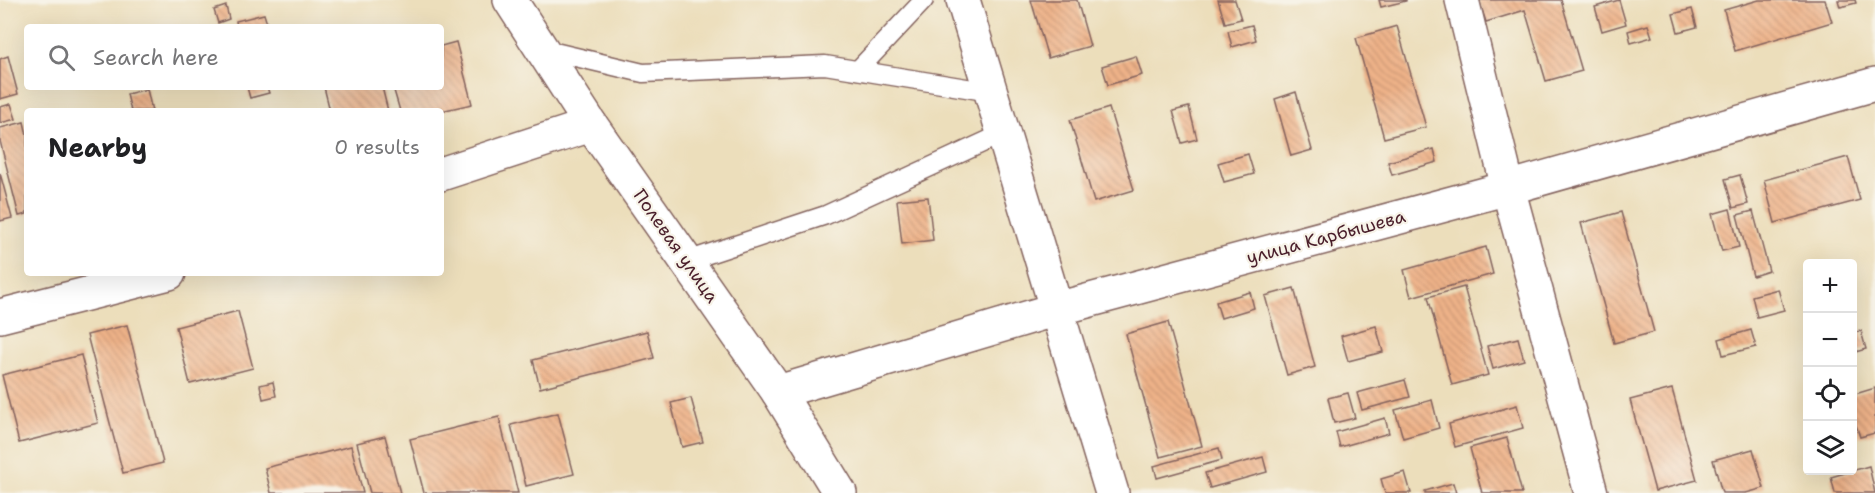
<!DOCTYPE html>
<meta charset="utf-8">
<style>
body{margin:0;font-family:"Shantell Sans",sans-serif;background:#f2f2f2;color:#202124}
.controls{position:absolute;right:18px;bottom:18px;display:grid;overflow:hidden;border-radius:6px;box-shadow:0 6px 24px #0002}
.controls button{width:54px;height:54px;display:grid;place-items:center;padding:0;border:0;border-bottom:2px solid #e0e0e0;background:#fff;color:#202124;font:30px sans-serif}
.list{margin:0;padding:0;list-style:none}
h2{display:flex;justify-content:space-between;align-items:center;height:78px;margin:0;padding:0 24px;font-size:26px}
h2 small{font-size:20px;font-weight:400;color:#757577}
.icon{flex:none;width:33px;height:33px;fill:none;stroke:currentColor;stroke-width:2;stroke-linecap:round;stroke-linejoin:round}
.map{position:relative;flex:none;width:1875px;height:493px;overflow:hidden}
.search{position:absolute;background:#fff;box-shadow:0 6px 24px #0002;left:24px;top:24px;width:420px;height:66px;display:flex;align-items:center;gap:15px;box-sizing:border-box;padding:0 21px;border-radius:6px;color:#757577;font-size:22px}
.panel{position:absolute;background:#fff;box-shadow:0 6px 24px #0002;left:24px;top:108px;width:420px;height:168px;border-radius:6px}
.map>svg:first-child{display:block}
.building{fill:url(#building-back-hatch)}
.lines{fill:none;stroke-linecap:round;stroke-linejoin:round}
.service-casing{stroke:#83625d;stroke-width:21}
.minor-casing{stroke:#83625d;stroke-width:36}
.tertiary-casing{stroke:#83625d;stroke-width:36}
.service{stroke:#fff;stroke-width:18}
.minor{stroke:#fff;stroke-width:33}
.tertiary{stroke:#fff;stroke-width:33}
.labels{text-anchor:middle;stroke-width:4.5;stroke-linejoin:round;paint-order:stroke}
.street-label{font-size:18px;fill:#4a1f2b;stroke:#f7f3e8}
</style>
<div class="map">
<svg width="1875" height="493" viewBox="0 0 1875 493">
<defs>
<pattern id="building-back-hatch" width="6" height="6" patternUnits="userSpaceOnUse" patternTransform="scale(1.5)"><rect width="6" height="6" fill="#efb389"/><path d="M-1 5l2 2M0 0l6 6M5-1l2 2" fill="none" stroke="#c49170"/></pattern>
</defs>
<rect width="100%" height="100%" fill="#f7f3e8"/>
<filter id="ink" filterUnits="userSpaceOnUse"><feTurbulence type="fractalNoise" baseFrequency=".0167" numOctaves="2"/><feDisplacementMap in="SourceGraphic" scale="12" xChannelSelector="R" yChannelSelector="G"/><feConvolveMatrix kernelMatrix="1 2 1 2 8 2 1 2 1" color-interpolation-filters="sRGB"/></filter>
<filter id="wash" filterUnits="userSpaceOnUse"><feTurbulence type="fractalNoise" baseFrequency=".008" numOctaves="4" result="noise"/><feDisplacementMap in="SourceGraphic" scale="24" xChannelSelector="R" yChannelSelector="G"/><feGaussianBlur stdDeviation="1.35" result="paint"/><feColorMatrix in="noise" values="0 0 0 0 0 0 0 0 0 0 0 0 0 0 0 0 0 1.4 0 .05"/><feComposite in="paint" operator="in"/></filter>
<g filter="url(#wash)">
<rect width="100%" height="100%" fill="#ecdebb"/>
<g id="blocks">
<g class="building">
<path d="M 1031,0 L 1077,0 L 1090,46 L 1048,58 Z"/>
<path d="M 1218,0 L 1235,0 L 1241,19 L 1225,23 Z"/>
<path d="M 1379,0 L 1406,0 L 1406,1 L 1381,7 Z"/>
<path d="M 1479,0 L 1561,0 L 1582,71 L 1546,81 L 1525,10 L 1486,22 Z"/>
<path d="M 1619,0 L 1626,24 L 1602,31 L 1595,7 Z"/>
<path d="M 1759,0 L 1825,0 L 1832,22 L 1735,51 L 1724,10 Z"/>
<path d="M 1838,0 L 1855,0 L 1856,3 L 1840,7 Z"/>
<path d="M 226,6 L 229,19 L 218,23 L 214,10 Z"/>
<path d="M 1692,9 L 1697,27 L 1678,32 L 1673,14 Z"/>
<path d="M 264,14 L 268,27 L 237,27 L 236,21 Z"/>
<path d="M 1252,25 L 1256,40 L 1232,47 L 1228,31 Z"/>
<path d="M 1648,25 L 1652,37 L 1631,43 L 1628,31 Z"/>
<path d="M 1397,26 L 1426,127 L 1384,138 L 1356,38 Z"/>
<path d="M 456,42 L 472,104 L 441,111 L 400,111 L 393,87 L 441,87 L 441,46 Z"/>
<path d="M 8,56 L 18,94 L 0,99 L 0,59 Z"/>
<path d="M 1136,56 L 1142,75 L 1108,85 L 1102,66 Z"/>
<path d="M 247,87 L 267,87 L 269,93 L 250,98 Z"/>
<path d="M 324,87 L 382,87 L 388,111 L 330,111 Z"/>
<path d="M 147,89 L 152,111 L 131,111 L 127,94 Z"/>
<path d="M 1296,92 L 1312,150 L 1291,156 L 1275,99 Z"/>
<path d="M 11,104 L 16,119 L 0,123 L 0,107 Z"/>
<path d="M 1189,107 L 1197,139 L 1182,143 L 1173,111 Z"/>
<path d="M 1109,108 L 1134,190 L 1094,202 L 1070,120 Z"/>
<path d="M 24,122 L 27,135 L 27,214 L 19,216 L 0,141 L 0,128 Z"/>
<path d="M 1434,149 L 1437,162 L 1392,175 L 1388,162 Z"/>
<path d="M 1248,154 L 1254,174 L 1224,182 L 1218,163 Z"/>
<path d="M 1848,157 L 1860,200 L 1775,223 L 1764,180 Z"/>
<path d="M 0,173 L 12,218 L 0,221 Z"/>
<path d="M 1740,175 L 1748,204 L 1733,208 L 1725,179 Z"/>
<path d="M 928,197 L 933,240 L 902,244 L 897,200 Z"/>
<path d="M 1730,209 L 1739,247 L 1722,251 L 1712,214 Z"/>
<path d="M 1753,211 L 1769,271 L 1753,276 L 1737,215 Z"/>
<path d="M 1621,212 L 1654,332 L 1614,343 L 1581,223 Z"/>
<path d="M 1486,247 L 1493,274 L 1411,297 L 1404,270 Z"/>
<path d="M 1464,287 L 1488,375 L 1452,385 L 1428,297 Z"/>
<path d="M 1294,288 L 1315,367 L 1287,375 L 1265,296 Z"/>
<path d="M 1778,289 L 1784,310 L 1757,317 L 1752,296 Z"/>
<path d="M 1250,292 L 1254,308 L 1221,318 L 1216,302 Z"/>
<path d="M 238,311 L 253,368 L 190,384 L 176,327 Z"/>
<path d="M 1168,322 L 1202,446 L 1160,457 L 1126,334 Z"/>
<path d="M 127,325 L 163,463 L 123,473 L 87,335 Z"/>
<path d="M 1376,326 L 1383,352 L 1348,361 L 1341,336 Z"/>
<path d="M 1751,330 L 1756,347 L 1723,355 L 1719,339 Z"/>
<path d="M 647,331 L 654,358 L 540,388 L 533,360 Z"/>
<path d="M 1861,331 L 1866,349 L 1852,353 L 1852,333 Z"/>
<path d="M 1518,338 L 1524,360 L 1493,369 L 1487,346 Z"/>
<path d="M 81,355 L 98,423 L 19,443 L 2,375 Z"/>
<path d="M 1405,380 L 1410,397 L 1362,410 L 1357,393 Z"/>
<path d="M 273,382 L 276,396 L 263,399 L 260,385 Z"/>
<path d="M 1875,388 L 1875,433 L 1860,437 L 1852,413 L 1852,395 Z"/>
<path d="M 1672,389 L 1697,480 L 1655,491 L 1630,400 Z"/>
<path d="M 1348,393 L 1355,418 L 1334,423 L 1328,398 Z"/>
<path d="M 691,398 L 703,442 L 682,447 L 671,403 Z"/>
<path d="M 1432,400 L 1439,428 L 1403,438 L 1395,410 Z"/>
<path d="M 1517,405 L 1523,428 L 1455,447 L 1449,424 Z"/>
<path d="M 558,413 L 574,474 L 526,486 L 511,425 Z"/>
<path d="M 499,417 L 518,493 L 424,493 L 410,439 Z"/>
<path d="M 1385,418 L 1389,433 L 1340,447 L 1336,432 Z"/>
<path d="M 385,436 L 400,493 L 370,493 L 357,443 Z"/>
<path d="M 1507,438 L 1522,493 L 1482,493 L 1470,448 Z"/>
<path d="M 351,446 L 363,493 L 271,493 L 265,468 Z"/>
<path d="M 1219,448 L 1222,460 L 1157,478 L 1154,466 Z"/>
<path d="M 1753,449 L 1764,488 L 1746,493 L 1722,493 L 1713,460 Z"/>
<path d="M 1263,457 L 1267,472 L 1210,488 L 1205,473 Z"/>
<path d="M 1869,466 L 1875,493 L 1835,493 L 1831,477 Z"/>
<path d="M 1405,472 L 1411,493 L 1385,493 L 1381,479 Z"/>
<path d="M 1453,483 L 1456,493 L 1425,493 L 1425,491 Z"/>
</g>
</g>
</g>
<g filter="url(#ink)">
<use href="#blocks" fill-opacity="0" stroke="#83625d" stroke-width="1.5"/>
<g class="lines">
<g class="service-casing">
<g id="service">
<path d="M 542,49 L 643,73 L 825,65 L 991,92"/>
<path d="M 858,70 L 924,0"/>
<path d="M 687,261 L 826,215 L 1004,133"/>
</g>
</g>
<g class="minor-casing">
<g id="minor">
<path d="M 963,0 L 1112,493"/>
<path d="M 1462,0 L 1508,188 L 1591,493"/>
<path d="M 441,174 L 591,125"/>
<path d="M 0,316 L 169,273"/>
<path d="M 778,392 L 1057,309 L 1508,188 L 1875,84"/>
</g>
</g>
<g class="tertiary-casing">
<path id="tertiary" d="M 510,0 L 591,125 L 778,392 L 840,493"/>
</g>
<use href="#service" class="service"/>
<use href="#minor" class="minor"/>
<use href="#tertiary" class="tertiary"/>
</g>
</g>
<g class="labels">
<g class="street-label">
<text transform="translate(1326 237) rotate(-15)" y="6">улица Карбышева</text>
<text transform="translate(676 246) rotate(55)" y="6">Полевая улица</text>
</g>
</g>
</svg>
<div class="controls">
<button>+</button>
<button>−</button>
<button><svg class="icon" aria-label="locate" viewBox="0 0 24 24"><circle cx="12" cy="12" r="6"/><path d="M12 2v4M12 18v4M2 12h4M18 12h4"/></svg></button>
<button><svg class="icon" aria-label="layers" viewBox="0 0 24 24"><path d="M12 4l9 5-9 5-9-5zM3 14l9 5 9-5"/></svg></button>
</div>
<div class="search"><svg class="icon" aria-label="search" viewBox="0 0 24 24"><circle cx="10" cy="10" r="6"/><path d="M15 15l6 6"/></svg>Search here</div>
<section class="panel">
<h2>Nearby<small>0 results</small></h2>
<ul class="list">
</ul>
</section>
</div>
